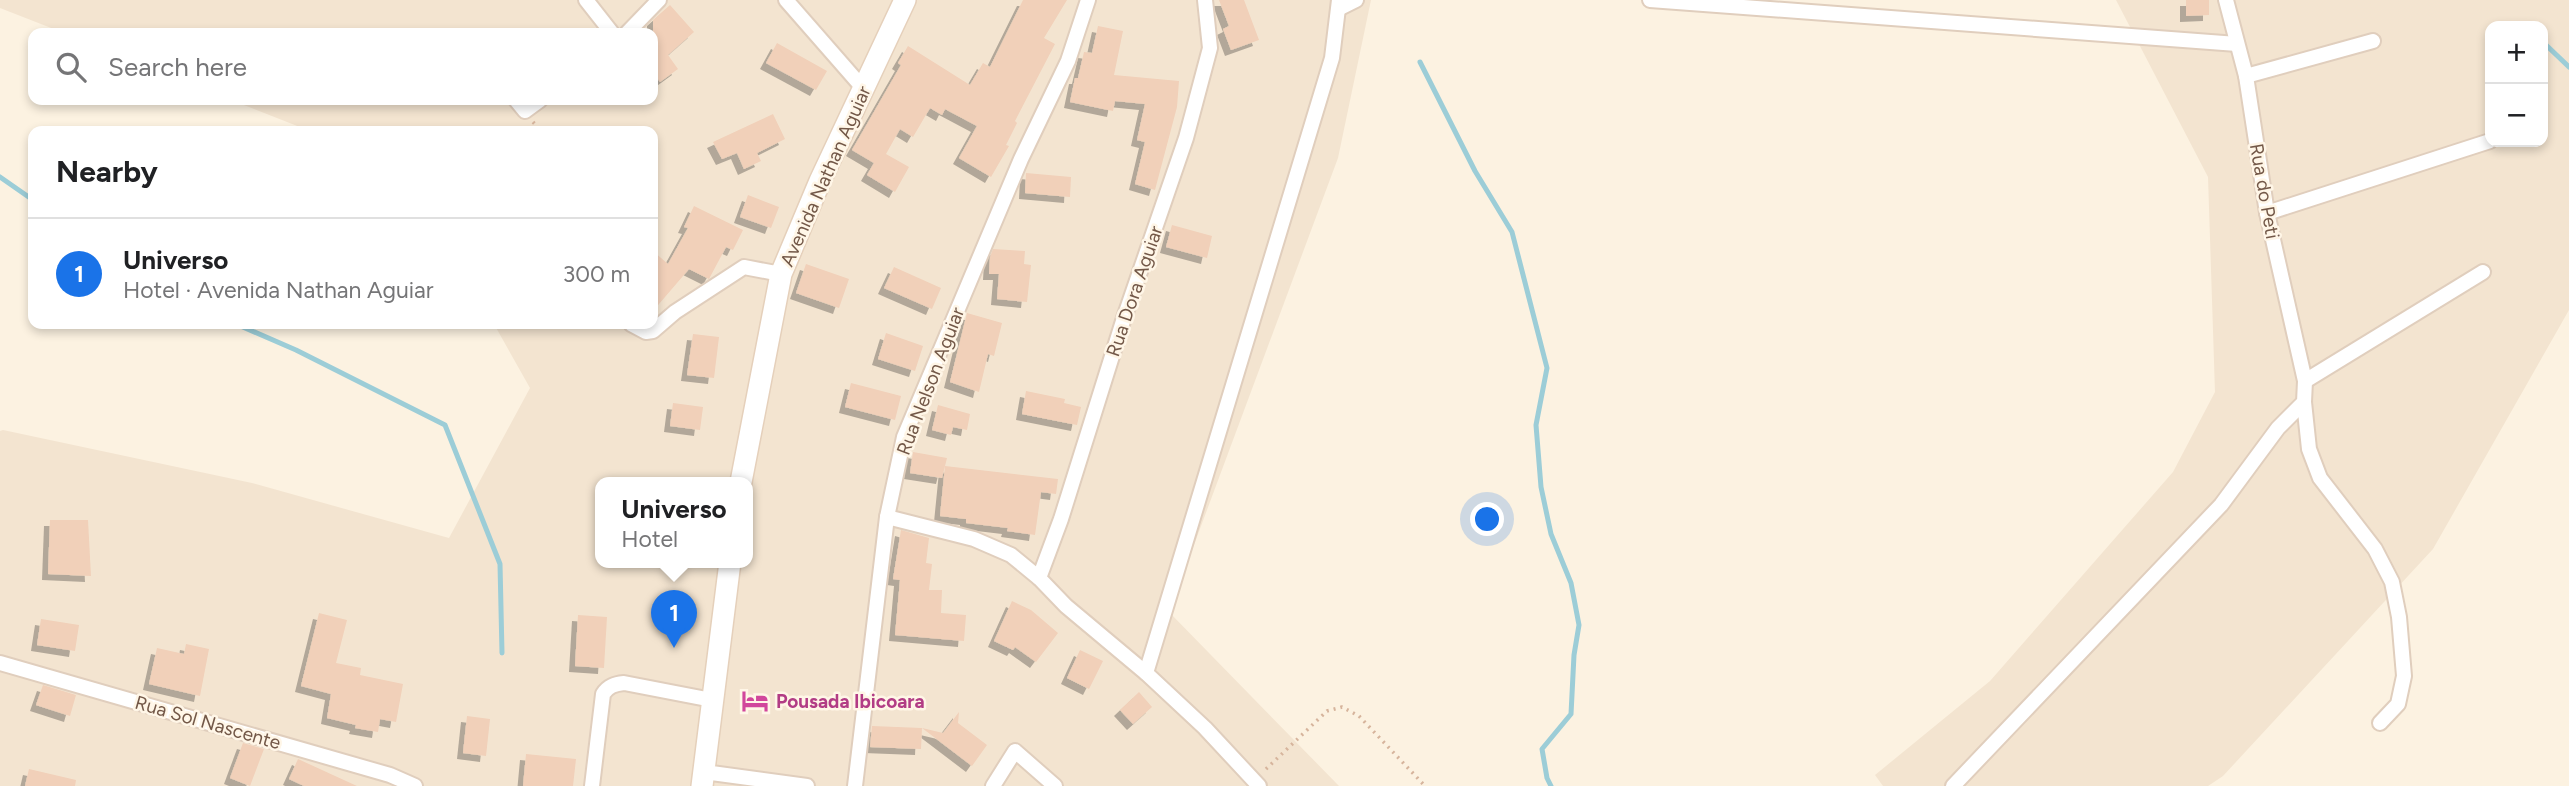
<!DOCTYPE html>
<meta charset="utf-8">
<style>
body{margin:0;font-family:Figtree,sans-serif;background:#f6f6f6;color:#202124}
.controls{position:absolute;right:21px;top:21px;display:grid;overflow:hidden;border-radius:14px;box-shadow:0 4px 10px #0003}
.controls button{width:63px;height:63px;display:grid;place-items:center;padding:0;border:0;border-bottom:2px solid #e0e0e0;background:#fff;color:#202124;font:35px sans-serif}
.you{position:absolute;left:1488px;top:520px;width:24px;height:24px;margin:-18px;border:5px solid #fff;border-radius:50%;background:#1a73e8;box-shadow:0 0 0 10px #1a73e833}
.badge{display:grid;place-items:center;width:46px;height:46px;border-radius:50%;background:#1a73e8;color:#fff;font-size:23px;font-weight:700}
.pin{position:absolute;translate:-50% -58px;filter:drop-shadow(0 2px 4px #0008)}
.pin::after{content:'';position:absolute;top:37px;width:24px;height:21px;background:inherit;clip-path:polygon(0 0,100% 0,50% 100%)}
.popup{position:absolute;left:595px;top:477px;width:158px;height:91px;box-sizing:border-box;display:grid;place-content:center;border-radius:14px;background:#fff;filter:drop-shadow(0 2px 5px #0005);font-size:23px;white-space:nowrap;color:#757577}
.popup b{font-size:26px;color:#202124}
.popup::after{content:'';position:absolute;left:50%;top:100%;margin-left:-14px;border:14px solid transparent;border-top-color:#fff}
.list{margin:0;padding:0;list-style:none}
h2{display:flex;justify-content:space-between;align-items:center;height:91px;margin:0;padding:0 28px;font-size:30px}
h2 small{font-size:23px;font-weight:400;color:#757577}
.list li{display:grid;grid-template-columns:46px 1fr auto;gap:21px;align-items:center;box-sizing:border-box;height:112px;padding:0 28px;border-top:2px solid #e0e0e0}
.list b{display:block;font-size:26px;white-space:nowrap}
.list p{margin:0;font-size:23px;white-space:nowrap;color:#757577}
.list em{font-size:23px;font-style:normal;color:#757577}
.icon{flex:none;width:38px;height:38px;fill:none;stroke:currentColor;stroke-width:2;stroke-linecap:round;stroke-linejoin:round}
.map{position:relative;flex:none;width:2569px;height:786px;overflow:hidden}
.search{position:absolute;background:#fff;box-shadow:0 4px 10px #0003;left:28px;top:28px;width:630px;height:77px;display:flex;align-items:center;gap:18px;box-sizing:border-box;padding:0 24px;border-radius:14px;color:#757577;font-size:26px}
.panel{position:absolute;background:#fff;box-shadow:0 4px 10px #0003;left:28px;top:126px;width:630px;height:203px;border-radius:14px}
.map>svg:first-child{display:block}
.residential{fill:#f3e4d0;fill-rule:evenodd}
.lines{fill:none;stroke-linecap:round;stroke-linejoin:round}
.stream{stroke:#9ccdd7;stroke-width:5}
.building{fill:#f1d0b9;filter:url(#shadow)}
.street-casing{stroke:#e0cebd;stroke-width:18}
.secondary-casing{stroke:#e5d0bb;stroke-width:24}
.path{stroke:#d6b49c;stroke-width:3.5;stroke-dasharray:2 5;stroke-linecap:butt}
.street{stroke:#fff;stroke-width:14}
.secondary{stroke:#fff;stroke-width:21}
.labels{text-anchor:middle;stroke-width:5;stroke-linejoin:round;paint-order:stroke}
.street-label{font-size:19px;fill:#735848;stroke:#fff6e7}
.hotel-label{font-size:19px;font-weight:bold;fill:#b23c85;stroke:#fff6e7;text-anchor:start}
</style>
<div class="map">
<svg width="2569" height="786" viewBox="0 0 2569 786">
<defs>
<filter id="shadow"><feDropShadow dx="-6" dy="6" stdDeviation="0" flood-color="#0004"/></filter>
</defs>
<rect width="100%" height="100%" fill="#fcf2e1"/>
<g class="residential">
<path d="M 0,0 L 1371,0 L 1338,158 L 1169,612 L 1339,786 L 0,786 L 0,431 L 3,430 L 252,483 L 449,538 L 530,388 L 494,324 L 653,324 L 653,131 L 310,131 L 231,100 L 653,100 L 653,33 L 64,33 L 0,8 ZM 600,482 L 748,482 L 748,562 L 600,562 Z"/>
<path d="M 2116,0 L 2569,0 L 2569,310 L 2433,549 L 2223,776 L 2208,786 L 1883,786 L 1875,775 L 1990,681 L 2173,472 L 2215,392 L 2208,177 ZM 2490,26 L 2543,26 L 2543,142 L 2490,142 Z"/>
</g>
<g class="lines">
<g class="stream">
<path d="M 2545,44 L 2569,67"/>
<path d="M 1420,62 L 1475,171 L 1512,232 L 1547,368 L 1536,425 L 1541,487 L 1551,534 L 1571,583 L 1579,625 L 1574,655 L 1571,714 L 1542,749 L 1547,778 L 1551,786"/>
<path d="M 0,177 L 33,200"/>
<path d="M 236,324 L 296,350 L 445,425 L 500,564 L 502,653"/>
</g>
</g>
<g class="building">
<path d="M 1023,0 L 1067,0 L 1044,38 L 1055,44 L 1015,121 L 1017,123 L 1006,145 L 1009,146 L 991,177 L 959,158 L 977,126 L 945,109 L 942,115 L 930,108 L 913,137 L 900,129 L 886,154 L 909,167 L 895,192 L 867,175 L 874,163 L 852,150 L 901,65 L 898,63 L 908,46 L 970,85 L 983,63 L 990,67 Z"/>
<path d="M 1219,0 L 1244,0 L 1259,40 L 1231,50 L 1223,29 L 1229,26 Z"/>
<path d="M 2186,0 L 2209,0 L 2209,15 L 2186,16 Z"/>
<path d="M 670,5 L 694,32 L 668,55 L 678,69 L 660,82 L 653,72 L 653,20 Z"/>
<path d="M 1098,26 L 1123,31 L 1114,75 L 1179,81 L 1177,107 L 1155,190 L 1135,184 L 1145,142 L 1137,140 L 1145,104 L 1115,101 L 1113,111 L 1070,102 L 1075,78 L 1078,78 L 1084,52 L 1092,53 Z"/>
<path d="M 777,43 L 827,71 L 816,90 L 766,63 Z"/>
<path d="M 773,114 L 785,139 L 757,153 L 761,161 L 744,169 L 737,153 L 722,159 L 713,142 Z"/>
<path d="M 1026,173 L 1071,177 L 1070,197 L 1025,193 Z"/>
<path d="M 748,195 L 779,207 L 771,228 L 740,217 Z"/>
<path d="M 694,206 L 743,230 L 733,250 L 726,247 L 709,279 L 689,269 L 653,311 L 653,251 L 668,264 L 688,228 L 684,227 Z"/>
<path d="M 1172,225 L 1212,236 L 1207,258 L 1166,247 Z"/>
<path d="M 993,249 L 1025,251 L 1024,264 L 1031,265 L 1027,302 L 997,299 L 999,274 L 989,274 L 990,257 Z"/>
<path d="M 806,264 L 849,279 L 839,308 L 796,293 Z"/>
<path d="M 894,267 L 941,288 L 932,309 L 884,288 Z"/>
<path d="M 967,313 L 1002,323 L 994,356 L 988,354 L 979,392 L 950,382 Z"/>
<path d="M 886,333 L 923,346 L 915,371 L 878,359 Z"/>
<path d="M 693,334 L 719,337 L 714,378 L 687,375 Z"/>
<path d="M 851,383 L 901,396 L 895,420 L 845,407 Z"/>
<path d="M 1026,391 L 1065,399 L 1064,403 L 1081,407 L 1077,425 L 1022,414 Z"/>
<path d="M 673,403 L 703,407 L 700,430 L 670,426 Z"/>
<path d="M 938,405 L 970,414 L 967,430 L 953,427 L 951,435 L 932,430 Z"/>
<path d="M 913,452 L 947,458 L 942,478 L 910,473 Z"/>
<path d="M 945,466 L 1058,479 L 1056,494 L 1041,492 L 1035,535 L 1007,531 L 1008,528 L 966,523 L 966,519 L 940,516 Z"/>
<path d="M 50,520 L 88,520 L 91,576 L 48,574 Z"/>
<path d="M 901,530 L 929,538 L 926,563 L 932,564 L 929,590 L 942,590 L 941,613 L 966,615 L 964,641 L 895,635 L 900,580 L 893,579 Z"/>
<path d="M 1012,601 L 1031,610 L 1058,633 L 1036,662 L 1015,647 L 1013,650 L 994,641 Z"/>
<path d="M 319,613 L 347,620 L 336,663 L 361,668 L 360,675 L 403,684 L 396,722 L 380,719 L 378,732 L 355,728 L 356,725 L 327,718 L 331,694 L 301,686 Z"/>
<path d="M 578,615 L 607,617 L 604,668 L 575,666 Z"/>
<path d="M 41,619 L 79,625 L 75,651 L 37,645 Z"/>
<path d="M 186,644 L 209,649 L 200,696 L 149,684 L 157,648 L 184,654 Z"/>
<path d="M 1080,650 L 1103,661 L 1089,689 L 1067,678 Z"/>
<path d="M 43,685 L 76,695 L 70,716 L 36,705 Z"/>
<path d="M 1139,692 L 1152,707 L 1133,724 L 1120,710 Z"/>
<path d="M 959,712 L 958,723 L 987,745 L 972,766 L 922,728 L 943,733 Z"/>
<path d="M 467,716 L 490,719 L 486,756 L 463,753 Z"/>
<path d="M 872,726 L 922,728 L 921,749 L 870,747 Z"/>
<path d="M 243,743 L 264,749 L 250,786 L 230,778 Z"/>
<path d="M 526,754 L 576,759 L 573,786 L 523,786 Z"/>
<path d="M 298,759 L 357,786 L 304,786 L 289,779 Z"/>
<path d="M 29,769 L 76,780 L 75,786 L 25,786 Z"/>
</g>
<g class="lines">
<g class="street-casing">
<g id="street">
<path d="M 586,0 L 612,33"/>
<path d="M 786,0 L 863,88"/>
<path d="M 1650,0 L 2237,44"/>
<path d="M 1340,8 L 1356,0"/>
<path d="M 627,33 L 659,0"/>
<path d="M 2246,76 L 2373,41"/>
<path d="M 516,100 L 525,111 L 540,100"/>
<path d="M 2267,213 L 2490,141"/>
<path d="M 631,324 L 646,332 L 653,331 L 675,312 L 744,267 L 781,274"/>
<path d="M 2305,381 L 2483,272"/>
<path d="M 2304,402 L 2309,449 L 2320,478 L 2375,549 L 2392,582 L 2399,617 L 2404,676 L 2398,704 L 2380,723"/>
<path d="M 887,517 L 974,539 L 1011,555 L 1039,578 L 1066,606 L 1146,673 L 1205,728 L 1259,786"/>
<path d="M 1039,578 L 1061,519 L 1123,321 L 1186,138 L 1210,48 L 1205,0"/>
<path d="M 0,663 L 390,775 L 415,786"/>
<path d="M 1146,673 L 1332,58 L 1339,0"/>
<path d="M 704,772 L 807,786"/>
<path d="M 592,786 L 603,694 C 608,686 615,684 624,683 L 712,700"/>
<path d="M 855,786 L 887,517 L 904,437 L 1021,159 L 1068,61 L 1088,0"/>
<path d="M 993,786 L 1015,751 L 1055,786"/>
<path d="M 1953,786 L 2221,505 L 2278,428 L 2304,402 L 2305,381 L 2267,213 L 2246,76 L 2226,0"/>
</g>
</g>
<g class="secondary-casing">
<g id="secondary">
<path d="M 741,482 L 781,274 L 820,181 L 905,0"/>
<path d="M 702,786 L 730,562"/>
</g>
</g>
<g class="path">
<path d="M 533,122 L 541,131"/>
<path d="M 1266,769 L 1327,711 L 1342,707 L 1359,716 L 1425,786"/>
</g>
<use href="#street" class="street"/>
<use href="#secondary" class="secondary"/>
</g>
<defs>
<g id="hotel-bare" transform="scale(2.1)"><path d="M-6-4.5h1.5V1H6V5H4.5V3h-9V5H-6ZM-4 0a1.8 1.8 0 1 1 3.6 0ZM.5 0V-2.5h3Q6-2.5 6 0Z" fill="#d1479c" stroke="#fff6e7" stroke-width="2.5" paint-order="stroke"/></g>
</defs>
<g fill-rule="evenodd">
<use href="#hotel-bare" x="755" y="701"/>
</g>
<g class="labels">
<g class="street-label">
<text transform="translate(825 176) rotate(-66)" y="7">Avenida Nathan Aguiar</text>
<text transform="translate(2265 191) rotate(80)" y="7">Rua do Peti</text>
<text transform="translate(1134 291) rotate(-71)" y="7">Rua Dora Aguiar</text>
<text transform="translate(930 381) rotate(-69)" y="7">Rua Nelson Aguiar</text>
<text transform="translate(208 722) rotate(16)" y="7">Rua Sol Nascente</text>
</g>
<g class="hotel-label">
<text x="776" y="708">Pousada Ibicoara</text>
</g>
</g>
</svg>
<div class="controls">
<button>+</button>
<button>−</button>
</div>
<div class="you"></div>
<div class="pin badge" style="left:674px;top:648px">1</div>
<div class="popup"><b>Universo</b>Hotel</div>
<div class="search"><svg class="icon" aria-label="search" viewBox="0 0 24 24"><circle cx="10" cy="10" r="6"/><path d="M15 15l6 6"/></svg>Search here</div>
<section class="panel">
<h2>Nearby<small></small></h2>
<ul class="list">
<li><span class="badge">1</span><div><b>Universo</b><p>Hotel · Avenida Nathan Aguiar</p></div><em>300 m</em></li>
</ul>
</section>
</div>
